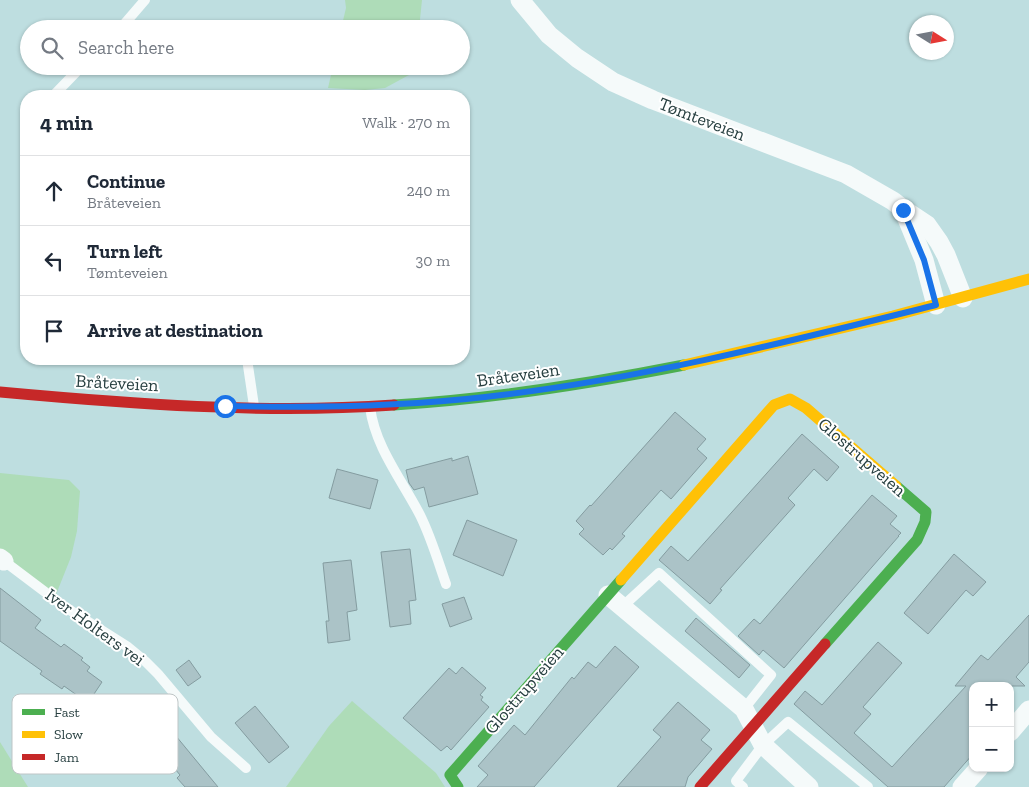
<!DOCTYPE html>
<meta charset="utf-8">
<style>
body{margin:0;font-family:"Zilla Slab",serif;background:#f6f6f7;color:#1f2937}
.controls{position:absolute;right:15px;bottom:15px;display:grid;overflow:hidden;border-radius:10px;box-shadow:0 1px 4px #0004}
.controls button{width:45px;height:45px;display:grid;place-items:center;padding:0;border:0;border-bottom:1px solid #e0e1e3;background:#fff;color:#1f2937;font:25px sans-serif}
.compass{position:absolute;left:909px;top:15px;width:45px;height:45px;border-radius:50%;background:#fff;box-shadow:0 1px 4px #0004;rotate:101deg}
.stop{position:absolute;width:15px;height:15px;margin:-11px;border:4px solid #1a73e8;border-radius:50%;background:#fff}
.stop.end{background:#1a73e8;border-color:#fff;box-shadow:0 1px 5px #0008}
.list{margin:0;padding:0;list-style:none}
h2{display:flex;justify-content:space-between;align-items:center;height:65px;margin:0;padding:0 20px;font-size:21px}
h2 small{font-size:16px;font-weight:400;color:#747a83}
.list li{display:grid;grid-template-columns:32px 1fr auto;gap:15px;align-items:center;box-sizing:border-box;height:70px;padding:0 20px;border-top:1px solid #e0e1e3}
.list b{display:block;font-size:19px;white-space:nowrap}
.list p{margin:0;font-size:16px;white-space:nowrap;color:#747a83}
.list em{font-size:16px;font-style:normal;color:#747a83}
.icon{flex:none;width:28px;height:28px;fill:none;stroke:currentColor;stroke-width:2;stroke-linecap:round;stroke-linejoin:round}
.map{position:relative;flex:none;width:1029px;height:787px;overflow:hidden}
.search{position:absolute;background:#fff;box-shadow:0 1px 4px #0004;left:20px;top:20px;width:450px;height:55px;display:flex;align-items:center;gap:12px;box-sizing:border-box;padding:0 18px;border-radius:28px;color:#747a83;font-size:19px}
.panel{position:absolute;background:#fff;box-shadow:0 1px 4px #0004;left:20px;top:90px;width:450px;height:275px;border-radius:20px}
.map>svg:first-child{display:block}
.green{fill:#aedcb8}
.building{fill:#abc3c7;stroke:#849ca0}
.lines{fill:none;stroke-linecap:round;stroke-linejoin:round}
.lane{stroke:#f5fafa;stroke-width:10}
.street{stroke:#f5fafa;stroke-width:19}
.fast{stroke:#4caf50;stroke-width:11}
.slow{stroke:#ffc107;stroke-width:11}
.jam{stroke:#c62828;stroke-width:11}
.route{stroke:#1a73e8;stroke-width:6}
.labels{text-anchor:middle;stroke-width:4;stroke-linejoin:round;paint-order:stroke}
.street-label{font-size:18px;fill:#273f40;stroke:#fff}
.key{fill:#fff;stroke:#bec5c6;stroke-width:1}
.key-label{font-size:14px;fill:#273f40}
</style>
<div class="map">
<svg width="1029" height="787" viewBox="0 0 1029 787">
<rect width="100%" height="100%" fill="#bedee0"/>
<g class="green">
<path d="M 345,0 L 422,0 L 419,29 L 341,29 L 346,8 Z"/>
<path d="M 333,66 L 411,66 L 409,75 L 385,88 L 365,90 L 328,88 Z"/>
<path d="M 0,473 L 69,480 L 80,491 L 77,531 L 71,557 L 55,597 L 0,557 Z"/>
<path d="M 352,701 L 436,773 L 445,787 L 286,787 L 329,726 Z"/>
<path d="M 0,742 L 28,787 L 0,787 Z"/>
</g>
<g class="building">
<path d="M 675,412 L 706,439 L 697,449 L 707,458 L 671,499 L 661,490 L 622,534 L 625,536 L 612,550 L 610,548 L 603,555 L 579,534 L 584,529 L 576,521 L 590,505 L 591,506 Z"/>
<path d="M 802,434 L 839,467 L 827,481 L 814,469 L 788,498 L 795,505 L 720,589 L 722,590 L 710,604 L 659,560 L 671,546 L 688,561 Z"/>
<path d="M 468,456 L 478,494 L 429,507 L 424,487 L 414,490 L 409,483 L 406,470 L 452,458 L 452,461 Z"/>
<path d="M 337,469 L 378,480 L 370,509 L 329,498 Z"/>
<path d="M 872,495 L 897,516 L 890,524 L 901,533 L 898,536 L 899,536 L 784,668 L 763,650 L 759,655 L 738,636 L 754,619 L 760,624 Z"/>
<path d="M 467,520 L 517,540 L 503,576 L 453,555 Z"/>
<path d="M 410,549 L 416,600 L 409,601 L 411,624 L 390,627 L 381,552 Z"/>
<path d="M 954,554 L 986,582 L 973,596 L 966,590 L 928,634 L 904,613 Z"/>
<path d="M 351,560 L 357,610 L 347,612 L 350,640 L 328,643 L 326,621 L 329,621 L 323,563 Z"/>
<path d="M 0,588 L 41,620 L 35,628 L 61,647 L 64,644 L 83,658 L 81,660 L 90,667 L 87,671 L 102,682 L 88,703 L 64,686 L 62,689 L 40,674 L 42,671 L 0,641 Z"/>
<path d="M 464,597 L 472,619 L 450,627 L 442,604 Z"/>
<path d="M 1029,615 L 1029,662 L 1016,677 L 1025,686 L 973,686 L 973,754 L 944,787 L 888,787 L 794,704 L 805,691 L 822,705 L 878,642 L 902,663 L 863,707 L 871,714 L 854,733 L 892,767 L 966,686 L 955,686 L 981,655 L 988,660 Z"/>
<path d="M 696,618 L 750,665 L 739,678 L 685,631 Z"/>
<path d="M 615,646 L 639,667 L 534,787 L 477,787 L 488,775 L 478,766 L 514,725 L 525,735 L 572,677 L 574,679 L 588,662 L 596,668 Z"/>
<path d="M 189,660 L 201,677 L 188,686 L 176,670 Z"/>
<path d="M 462,667 L 486,688 L 480,695 L 483,697 L 481,700 L 489,707 L 451,750 L 447,746 L 441,751 L 403,718 L 449,668 L 456,674 Z"/>
<path d="M 148,695 L 174,728 L 171,730 L 218,787 L 185,787 L 177,778 L 180,775 L 147,735 L 140,741 L 121,717 Z"/>
<path d="M 678,702 L 710,730 L 701,740 L 712,749 L 688,777 L 685,787 L 617,787 L 661,737 L 653,730 Z"/>
<path d="M 255,706 L 289,747 L 269,763 L 235,723 Z"/>
</g>
<g class="lines">
<g class="lane">
<path d="M 120,29 L 145,0"/>
<path d="M 53,96 L 82,66"/>
<path d="M 247,359 L 254,406"/>
<path d="M 370,407 C 375,447 402,480 420,515 C 431,537 438,561 446,584"/>
<path d="M 4,561 L 65,607 L 128,647 L 145,661 L 158,674 L 211,737 L 246,768"/>
<path d="M 622,607 L 659,573 L 771,675 L 744,709"/>
<path d="M 743,787 L 736,781 L 763,745 L 788,722 L 868,787"/>
</g>
<g class="street">
<path d="M 520,0 L 549,35 L 577,58 L 613,82 L 653,100 L 846,174 L 893,201 L 903,209 L 927,225 L 939,242 L 946,255 L 963,298"/>
<path d="M 903,209 L 924,260 L 936,305"/>
<path d="M 0,558 L 4,561"/>
<path d="M 608,595 L 744,709 L 763,745 L 809,787"/>
<path d="M 1010,732 L 1029,710"/>
<path d="M 962,787 L 979,768"/>
</g>
<g class="fast">
<path d="M 394,405 C 492,399 588,384 684,365"/>
<path d="M 825,644 L 917,540 L 925,522 L 926,512 L 896,486"/>
<path d="M 458,787 L 450,775 L 621,580"/>
</g>
<g class="slow">
<path d="M 684,365 L 893,316 L 1029,279"/>
<path d="M 621,580 L 774,405 L 790,399 L 806,408 L 896,486"/>
</g>
<g class="jam">
<path d="M 0,392 C 131,404 263,414 394,405"/>
<path d="M 700,787 L 825,644"/>
</g>
</g>
<g class="lines">
<path class="route" d="M 225,406 C 311,408 398,407 485,397 C 637,380 787,342 936,305 L 924,260 L 903,210"/>
</g>
<g class="labels">
<g class="street-label">
<text transform="translate(702 119) rotate(21)" y="6">Tømteveien</text>
<text transform="translate(518 375) rotate(-8)" y="6">Bråteveien</text>
<text transform="translate(117 383) rotate(3)" y="6">Bråteveien</text>
<text transform="translate(862 457) rotate(41)" y="6">Glostrupveien</text>
<text transform="translate(95 627) rotate(36)" y="6">Iver Holters vei</text>
<text transform="translate(524 690) rotate(-49)" y="6">Glostrupveien</text>
</g>
</g>
<rect x="12" y="694" width="166" height="80" rx="8" class="key"/>
<rect x="22" y="709" width="23" height="6" fill="#4caf50"/>
<rect x="22" y="731" width="23" height="7" fill="#ffc107"/>
<rect x="22" y="754" width="23" height="6" fill="#c62828"/>
<g class="key-label">
<text x="54" y="717">Fast</text>
<text x="54" y="739">Slow</text>
<text x="54" y="762">Jam</text>
</g>
</svg>
<div class="controls">
<button>+</button>
<button>−</button>
</div>
<svg class="compass" viewBox="-18 -18 36 36"><path d="M0-13l5 13h-10z" fill="#e53935"/><path d="M0 13l5-13h-10z" fill="#747a83"/></svg>
<div class="stop" style="left:225px;top:406px"></div>
<div class="stop end" style="left:903px;top:210px"></div>
<div class="search"><svg class="icon" aria-label="search" viewBox="0 0 24 24"><circle cx="10" cy="10" r="6"/><path d="M15 15l6 6"/></svg>Search here</div>
<section class="panel">
<h2>4 min<small>Walk · 270 m</small></h2>
<ul class="list">
<li><svg class="icon" aria-label="ahead" viewBox="0 0 24 24"><path d="M12 20V5M6 11l6-6 6 6"/></svg><div><b>Continue</b><p>Bråteveien</p></div><em>240 m</em></li>
<li><svg class="icon" aria-label="left" viewBox="0 0 24 24"><path d="M17 20v-9H6M10 6l-5 5 5 5"/></svg><div><b>Turn left</b><p>Tømteveien</p></div><em>30 m</em></li>
<li><svg class="icon" aria-label="arrive" viewBox="0 0 24 24"><path d="M6 21V4h12l-3 4 3 4H6"/></svg><div><b>Arrive at destination</b></div></li>
</ul>
</section>
</div>
